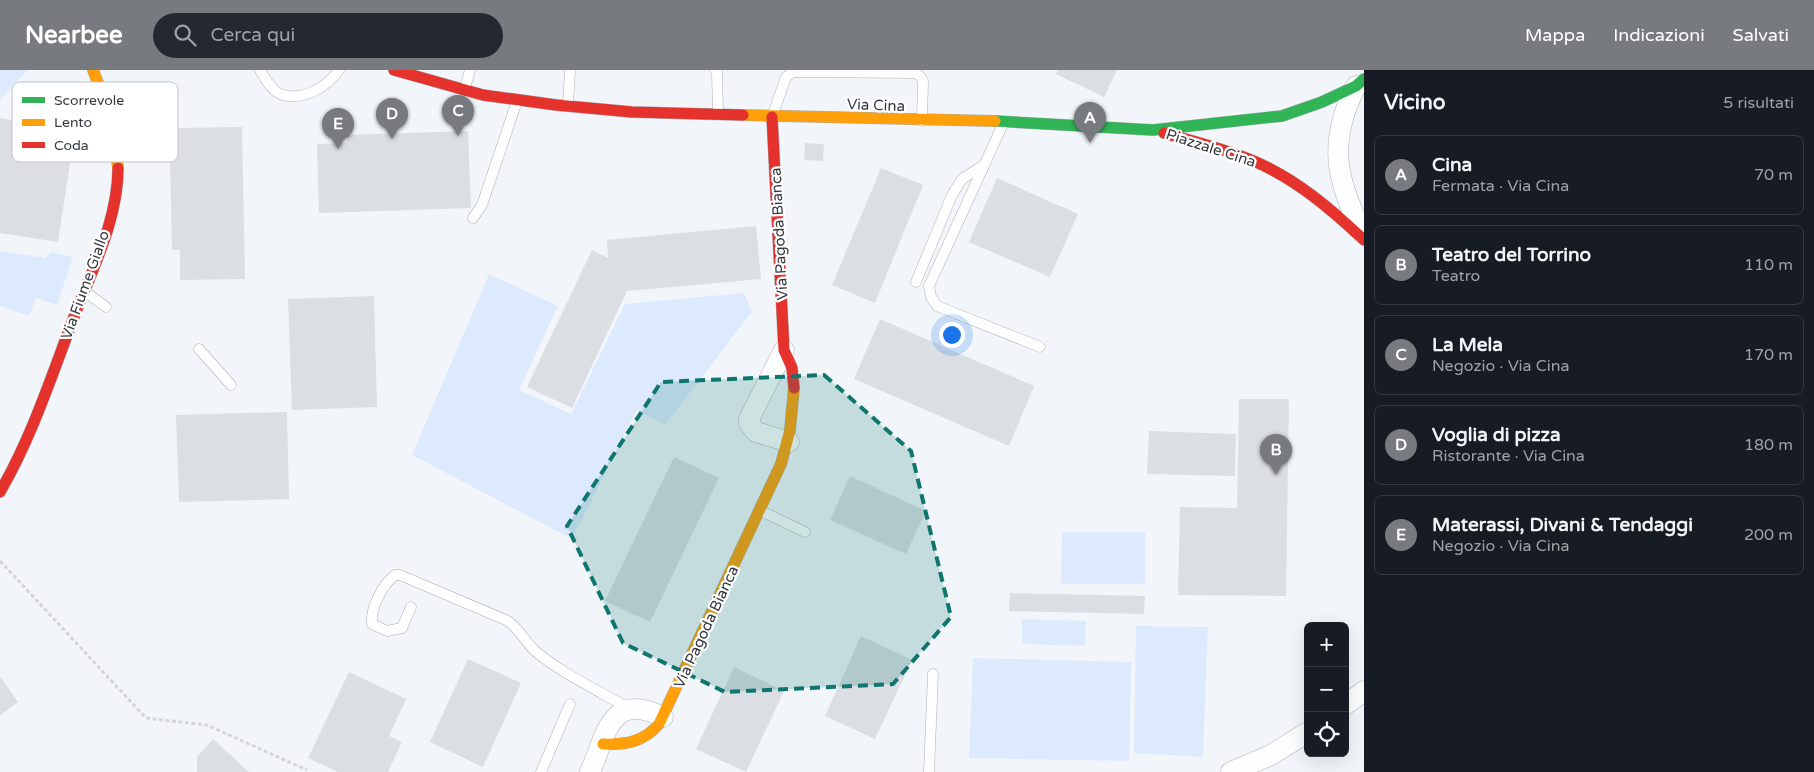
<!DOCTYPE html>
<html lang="it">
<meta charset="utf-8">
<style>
body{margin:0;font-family:"Varela Round",sans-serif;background:#242831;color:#f1f3f6}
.controls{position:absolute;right:15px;bottom:15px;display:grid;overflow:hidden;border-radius:8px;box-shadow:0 5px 20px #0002}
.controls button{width:45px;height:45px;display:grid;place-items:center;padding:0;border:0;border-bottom:1px solid #363941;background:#171b24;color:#f1f3f6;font:25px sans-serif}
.you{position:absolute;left:951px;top:264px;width:18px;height:18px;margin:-12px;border:4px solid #fff;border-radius:50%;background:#1a73e8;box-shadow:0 0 0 8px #1a73e833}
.badge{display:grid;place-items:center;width:32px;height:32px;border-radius:50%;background:#777b80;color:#fff;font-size:16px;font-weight:700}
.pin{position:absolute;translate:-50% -41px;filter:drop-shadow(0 1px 2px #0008)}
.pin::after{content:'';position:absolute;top:26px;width:18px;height:15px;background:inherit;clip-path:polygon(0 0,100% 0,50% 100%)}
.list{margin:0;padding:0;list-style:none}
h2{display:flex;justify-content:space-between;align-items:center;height:65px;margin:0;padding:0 20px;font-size:21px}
h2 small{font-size:16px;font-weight:400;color:#9ea1a6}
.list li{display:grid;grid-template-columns:32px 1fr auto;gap:15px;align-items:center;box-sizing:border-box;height:80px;margin:0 10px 10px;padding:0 10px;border:1px solid #363941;border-radius:8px}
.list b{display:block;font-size:19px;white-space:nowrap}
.list p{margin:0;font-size:16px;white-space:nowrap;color:#9ea1a6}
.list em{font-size:16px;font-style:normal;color:#9ea1a6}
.icon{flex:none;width:28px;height:28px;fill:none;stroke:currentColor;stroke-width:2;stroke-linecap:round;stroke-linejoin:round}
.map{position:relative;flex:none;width:1364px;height:702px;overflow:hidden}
header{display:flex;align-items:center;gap:30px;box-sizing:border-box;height:70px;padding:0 25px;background:#777b80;color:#fff}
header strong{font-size:24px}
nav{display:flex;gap:28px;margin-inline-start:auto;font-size:18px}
.search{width:350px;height:45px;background:#242831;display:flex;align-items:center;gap:12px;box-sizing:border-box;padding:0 18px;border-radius:28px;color:#9ea1a6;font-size:19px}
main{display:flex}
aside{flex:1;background:#171b24}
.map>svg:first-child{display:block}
.green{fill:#ddeafd}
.building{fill:#dbdee3}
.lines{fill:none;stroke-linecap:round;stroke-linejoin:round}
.lane-casing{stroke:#adb1b5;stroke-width:11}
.street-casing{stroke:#adb1b5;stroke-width:21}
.fast-casing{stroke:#adb1b5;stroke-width:12}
.slow-casing{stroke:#adb1b5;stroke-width:12}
.jam-casing{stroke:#adb1b5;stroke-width:12}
.path{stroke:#d5d5d7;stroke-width:3;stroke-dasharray:4 2.5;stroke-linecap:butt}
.lane{stroke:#fdfefe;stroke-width:10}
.street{stroke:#fdfefe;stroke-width:20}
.fast{stroke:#30b455;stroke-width:11}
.slow{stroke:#ff9f0a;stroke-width:11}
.jam{stroke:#e5322d;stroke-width:11}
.marked{fill:#0f766e;fill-opacity:0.2;stroke:#0f766e;stroke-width:4;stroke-dasharray:10 6;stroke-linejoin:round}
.labels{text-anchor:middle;stroke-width:4.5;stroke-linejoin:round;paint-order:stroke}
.street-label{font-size:15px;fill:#35393f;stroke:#fff}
.key{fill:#fff;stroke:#c2c4c5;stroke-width:1}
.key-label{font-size:14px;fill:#35393f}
</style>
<header>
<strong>Nearbee</strong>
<div class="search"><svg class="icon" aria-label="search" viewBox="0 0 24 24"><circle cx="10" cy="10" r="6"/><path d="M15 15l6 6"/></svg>Cerca qui</div>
<nav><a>Mappa</a><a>Indicazioni</a><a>Salvati</a></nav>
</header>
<main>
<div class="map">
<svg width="1364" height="702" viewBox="0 0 1364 702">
<rect width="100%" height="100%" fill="#f2f6fa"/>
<g class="green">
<path d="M 0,0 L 28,0 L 0,29 Z"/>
<path d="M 0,181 L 45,188 L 52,182 L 73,187 L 57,235 L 36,228 L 29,246 L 0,236 Z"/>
<path d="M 489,204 L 558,236 L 519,320 L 571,344 L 625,234 L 744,223 L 752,242 L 665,355 L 637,340 L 572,469 L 412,385 Z"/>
<path d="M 1062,462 L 1145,462 L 1145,514 L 1061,514 Z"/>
<path d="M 1022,549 L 1086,551 L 1085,576 L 1022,574 Z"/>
<path d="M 1136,556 L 1208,557 L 1203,687 L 1134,683 Z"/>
<path d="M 973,588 L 1131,592 L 1129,691 L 969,688 Z"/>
</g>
<g class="building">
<path d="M 1058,0 L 1117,0 L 1104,27 L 1056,4 Z"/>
<path d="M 0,48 L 75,60 L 58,172 L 0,163 Z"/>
<path d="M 242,57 L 245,209 L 180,210 L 180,180 L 172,180 L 170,88 L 176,88 L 175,58 Z"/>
<path d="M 468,61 L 471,138 L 319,143 L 317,74 L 347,73 L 347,65 Z"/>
<path d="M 805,73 L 824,74 L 823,91 L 804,90 Z"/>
<path d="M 881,98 L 923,115 L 875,233 L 832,215 Z"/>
<path d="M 997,108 L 1078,144 L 1050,207 L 969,172 Z"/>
<path d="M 756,156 L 761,209 L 627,221 L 572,338 L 527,317 L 592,180 L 608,188 L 607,170 Z"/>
<path d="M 374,226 L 377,337 L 292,340 L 288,229 Z"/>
<path d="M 880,249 L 1034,316 L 1009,376 L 854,309 Z"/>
<path d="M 1239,329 L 1289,329 L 1286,526 L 1178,525 L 1180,437 L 1237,438 Z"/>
<path d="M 287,342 L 289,429 L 179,432 L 176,345 Z"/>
<path d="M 1149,361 L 1236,364 L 1235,406 L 1147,404 Z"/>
<path d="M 674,387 L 719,408 L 650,552 L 605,531 Z"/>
<path d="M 850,406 L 926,441 L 906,484 L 830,450 Z"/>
<path d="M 1010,523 L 1145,526 L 1144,544 L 1009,541 Z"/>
<path d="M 861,566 L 912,590 L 875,669 L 825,646 Z"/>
<path d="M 468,589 L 521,613 L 483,697 L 430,672 Z"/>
<path d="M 734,597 L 784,621 L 746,702 L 696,679 Z"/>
<path d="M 349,602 L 406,629 L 389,666 L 402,672 L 388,702 L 338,702 L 308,688 Z"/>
<path d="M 0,606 L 18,632 L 0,645 Z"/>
<path d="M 213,669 L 249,702 L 197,702 L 197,687 Z"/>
</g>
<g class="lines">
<g class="lane-casing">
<g id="lane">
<path d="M 260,0 C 265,8 271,20 280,24 C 302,32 327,17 339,0"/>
<path d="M 715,0 L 717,2 L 718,43"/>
<path d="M 465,18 L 470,0"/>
<path d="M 568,35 L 570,0"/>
<path d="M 773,44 L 786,7 L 793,2 L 915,3 L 920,6 L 923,11 L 922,51"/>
<path d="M 1003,54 L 929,216 L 931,227 L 937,236 L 1040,277"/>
<path d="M 473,148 L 482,135 L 517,31"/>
<path d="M 916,212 L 952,125 L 962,109 L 984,95"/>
<path d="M 84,221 L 106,237"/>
<path d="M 199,279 L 231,315"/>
<path d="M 761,441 L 805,462"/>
<path d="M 411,537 L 402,558 L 387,561 L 372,554 C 370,538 383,514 395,505 L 400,505 L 508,551 C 519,559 525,571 534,580 C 559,602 601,622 630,639"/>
<path d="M 541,702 L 570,634"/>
<path d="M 929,702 L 933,604"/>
</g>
</g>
<g class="street-casing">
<g id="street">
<path d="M 1356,16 C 1328,71 1335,109 1363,163"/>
<path d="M 784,280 L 749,349 L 749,353 L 756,362 L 789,372"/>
<path d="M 1345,635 L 1364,621"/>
<path d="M 590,702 C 606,666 610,620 663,647"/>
<path d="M 1231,702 L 1271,685 L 1308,662"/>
</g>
</g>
<g class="fast-casing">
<path id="fast" d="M 995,51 L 1153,60 L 1282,46 L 1322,32 L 1356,16 L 1364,9"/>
</g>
<g class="slow-casing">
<g id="slow">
<path d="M 93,0 L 112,49 L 118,98"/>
<path d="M 743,45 L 995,51"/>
<path d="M 603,674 C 625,675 644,672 659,654 L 781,394 L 790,360 L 794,318"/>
</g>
</g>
<g class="jam-casing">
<g id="jam">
<path d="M 394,0 L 483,25 L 556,35 L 632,42 L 743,45"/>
<path d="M 772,47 L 784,280 L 792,298 L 794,318"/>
<path d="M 1164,63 C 1195,72 1226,79 1256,92 C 1297,110 1331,139 1364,170"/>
<path d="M 0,422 C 32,367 51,307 74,247 C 92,200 118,150 118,98"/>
</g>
</g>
<path class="path" d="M 0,491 L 146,648 L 207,655 L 307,700"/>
<use href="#lane" class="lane"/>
<use href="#street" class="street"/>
<use href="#fast" class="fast"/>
<use href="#slow" class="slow"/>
<use href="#jam" class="jam"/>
</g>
<path class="marked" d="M 824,305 L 911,381 L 951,547 L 893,614 L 725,622 L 623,573 L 567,456 L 661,312 Z"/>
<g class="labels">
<g class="street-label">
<text transform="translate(876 35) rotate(2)" y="5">Via Cina</text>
<text transform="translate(1211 78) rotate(18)" y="5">Piazzale Cina</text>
<text transform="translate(779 164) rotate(-93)" y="5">Via Pagoda Bianca</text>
<text transform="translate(85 215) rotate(-70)" y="5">Via Fiume Giallo</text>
<text transform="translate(706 557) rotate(-65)" y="5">Via Pagoda Bianca</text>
</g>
</g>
<rect x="12" y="12" width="166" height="80" rx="8" class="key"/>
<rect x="22" y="27" width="23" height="6" fill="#30b455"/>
<rect x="22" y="49" width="23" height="7" fill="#ff9f0a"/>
<rect x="22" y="72" width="23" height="6" fill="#e5322d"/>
<g class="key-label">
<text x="54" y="35">Scorrevole</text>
<text x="54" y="57">Lento</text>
<text x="54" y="80">Coda</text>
</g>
</svg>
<div class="controls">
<button>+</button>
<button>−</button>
<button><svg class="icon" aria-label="locate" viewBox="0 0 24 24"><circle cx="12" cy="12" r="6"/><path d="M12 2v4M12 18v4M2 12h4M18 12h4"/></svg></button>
</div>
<div class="you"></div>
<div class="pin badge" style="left:1090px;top:73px">A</div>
<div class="pin badge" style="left:1276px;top:405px">B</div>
<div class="pin badge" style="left:458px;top:66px">C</div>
<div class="pin badge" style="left:392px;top:69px">D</div>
<div class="pin badge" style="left:338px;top:79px">E</div>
</div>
<aside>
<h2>Vicino<small>5 risultati</small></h2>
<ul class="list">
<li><span class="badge">A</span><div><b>Cina</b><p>Fermata · Via Cina</p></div><em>70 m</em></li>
<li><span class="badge">B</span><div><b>Teatro del Torrino</b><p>Teatro</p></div><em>110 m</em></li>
<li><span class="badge">C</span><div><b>La Mela</b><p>Negozio · Via Cina</p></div><em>170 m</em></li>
<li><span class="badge">D</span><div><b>Voglia di pizza</b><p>Ristorante · Via Cina</p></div><em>180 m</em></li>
<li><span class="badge">E</span><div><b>Materassi, Divani &amp; Tendaggi</b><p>Negozio · Via Cina</p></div><em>200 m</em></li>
</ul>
</aside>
</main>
